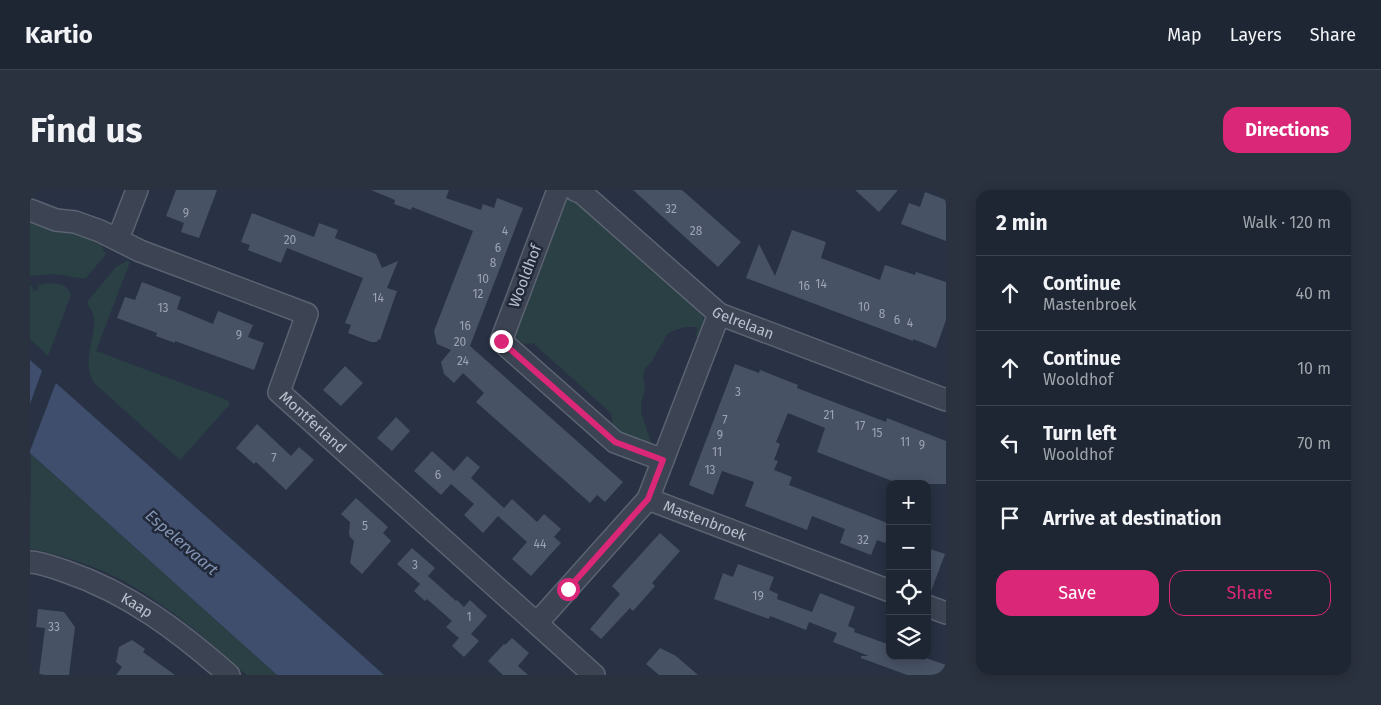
<!DOCTYPE html>
<meta charset="utf-8">
<style>
body{margin:0;font-family:"Fira Sans",sans-serif;background:#2b323f;color:#f1f3f6}
.controls{position:absolute;right:15px;bottom:15px;display:grid;overflow:hidden;border-radius:10px;box-shadow:0 2px 12px #0003}
.controls button{width:45px;height:45px;display:grid;place-items:center;padding:0;border:0;border-bottom:1px solid #3c434e;background:#1e2633;color:#f1f3f6;font:25px sans-serif}
.stop{position:absolute;width:15px;height:15px;margin:-11px;border:4px solid #db2777;border-radius:50%;background:#fff}
.stop.end{background:#db2777;border-color:#fff;box-shadow:0 1px 5px #0008}
.list{margin:0;padding:0;list-style:none}
h2{display:flex;justify-content:space-between;align-items:center;height:65px;margin:0;padding:0 20px;font-size:21px}
h2 small{font-size:16px;font-weight:400;color:#a1a5ac}
.list li{display:grid;grid-template-columns:32px 1fr auto;gap:15px;align-items:center;box-sizing:border-box;height:75px;padding:0 20px;border-top:1px solid #3c434e}
.list b{display:block;font-size:19px;white-space:nowrap}
.list p{margin:0;font-size:16px;white-space:nowrap;color:#a1a5ac}
.list em{font-size:16px;font-style:normal;color:#a1a5ac}
.actions{display:flex;gap:10px;padding:15px 20px}
.actions a{flex:1;padding:11px 0;border:1px solid #db2777;border-radius:15px;text-align:center;font-size:18px;color:#db2777}
.actions .main{background:#db2777;color:#fff}
.icon{flex:none;width:28px;height:28px;fill:none;stroke:currentColor;stroke-width:2;stroke-linecap:round;stroke-linejoin:round}
.map{position:relative;flex:none;width:916px;height:485px;overflow:hidden;border-radius:15px}
header{display:flex;align-items:center;gap:30px;box-sizing:border-box;height:70px;padding:0 25px;background:#1e2633;border-bottom:1px solid #3c434e}
header strong{font-size:24px}
nav{display:flex;gap:28px;margin-inline-start:auto;font-size:18px}
.intro{display:flex;align-items:center;justify-content:space-between;box-sizing:border-box;height:120px;padding:0 30px}
h1{margin:0;font-size:35px}
.button{padding:12px 22px;border-radius:15px;background:#db2777;color:#fff;font-size:18px;font-weight:700}
main{display:flex;gap:30px;padding:0 30px}
aside{flex:1;background:#1e2633;border-radius:15px;box-shadow:0 2px 12px #0003}
.map>svg:first-child{display:block}
.green{fill:#2a4044}
.water{fill:#3e4e6c}
.pier{fill:#283244}
.building{fill:#475265}
.lines{fill:none;stroke-linecap:round;stroke-linejoin:round}
.street-casing{stroke:#5b6271;stroke-width:24}
.street{stroke:#3c4453;stroke-width:21}
.route{stroke:#db2777;stroke-width:6}
.labels{text-anchor:middle;stroke-width:5;stroke-linejoin:round;paint-order:stroke}
.number-label{font-size:12px;fill:#9da4b3}
.street-label{font-size:15px;fill:#bac0cd;stroke:#212939}
.water-label{font-size:16px;font-style:italic;fill:#8293b3;stroke:#212939}
</style>
<header>
<strong>Kartio</strong>
<nav><a>Map</a><a>Layers</a><a>Share</a></nav>
</header>
<div class="intro"><h1>Find us</h1><a class="button">Directions</a></div>
<main>
<div class="map">
<svg width="916" height="485" viewBox="0 0 916 485">
<rect width="100%" height="100%" fill="#283244"/>
<g class="green">
<path d="M 540,7 L 545,9 L 671,122 C 676,131 674,138 670,148 L 665,146 L 668,139 L 666,137 L 654,137 L 638,143 L 622,171 L 615,178 L 613,186 L 615,198 L 611,214 L 611,223 L 623,258 L 584,243 L 581,223 L 503,153 L 494,154 L 486,148 L 484,151 L 483,135 L 485,130 L 491,127 L 527,33 L 525,25 L 535,9 Z"/>
<path d="M 0,28 L 67,48 L 76,64 L 56,88 C 47,89 41,86 32,85 C 21,83 11,85 0,86 Z"/>
<path d="M 97,71 L 100,72 L 66,161 L 197,210 L 200,214 L 150,270 L 64,193 C 51,172 66,149 64,127 C 63,121 59,117 57,112 L 86,77 Z"/>
<path d="M 14,94 C 25,93 38,93 41,105 L 18,166 L 0,149 L 0,96 L 2,95 L 3,101 L 8,100 L 8,95 Z"/>
<path d="M 1,264 L 247,485 L 217,485 C 159,434 110,389 34,367 C 23,364 11,360 0,359 Z"/>
</g>
<path class="water" d="M 0,170 L 315,450 L 354,485 L 247,485 L 0,263 Z"/>
<path class="pier" d="M 13,178 L 27,190 L 0,261 L 0,214 Z"/>
<g class="building">
<path d="M 146,0 L 187,0 L 169,48 L 151,42 L 154,33 L 136,26 Z"/>
<path d="M 341,0 L 419,0 L 416,8 L 451,20 L 453,14 L 464,18 L 467,8 L 493,18 L 440,156 L 593,292 L 575,312 L 567,305 L 560,313 L 446,212 L 454,203 L 433,183 L 424,193 L 414,184 L 411,172 L 421,160 L 407,154 L 404,141 L 443,41 L 382,17 L 381,20 L 364,14 L 365,10 Z"/>
<path d="M 603,0 L 652,0 L 711,52 L 688,77 Z"/>
<path d="M 825,0 L 868,0 L 849,22 Z"/>
<path d="M 895,2 L 916,10 L 916,51 L 871,34 L 879,13 L 890,17 Z"/>
<path d="M 222,23 L 284,47 L 289,33 L 308,40 L 305,48 L 346,64 L 352,78 L 368,71 L 357,98 L 367,101 L 350,150 L 348,149 L 347,152 L 341,152 L 318,143 L 321,135 L 315,133 L 333,88 L 257,58 L 251,73 L 218,60 L 220,55 L 211,52 Z"/>
<path d="M 762,40 L 796,52 L 791,68 L 850,90 L 855,75 L 885,85 L 886,82 L 916,92 L 916,130 L 906,158 L 883,149 L 883,151 L 716,88 L 729,54 L 745,86 Z"/>
<path d="M 112,92 L 151,107 L 147,119 L 183,134 L 188,121 L 223,135 L 218,147 L 234,153 L 224,180 L 145,151 L 145,153 L 126,146 L 127,143 L 87,128 L 95,107 L 105,110 Z"/>
<path d="M 705,174 L 729,183 L 730,180 L 768,195 L 767,198 L 856,232 L 857,228 L 916,251 L 916,294 L 870,294 L 787,262 L 795,238 L 758,223 L 746,252 L 750,254 L 744,270 L 748,271 L 744,280 L 762,287 L 759,295 L 860,334 L 860,339 L 855,353 L 847,350 L 841,365 L 810,353 L 815,339 L 782,326 L 777,340 L 715,316 L 724,292 L 692,281 L 683,305 L 659,295 Z"/>
<path d="M 315,176 L 333,193 L 311,216 L 293,200 Z"/>
<path d="M 366,227 L 380,241 L 362,261 L 347,248 Z"/>
<path d="M 227,234 L 261,266 L 269,257 L 284,270 L 256,300 L 226,272 L 224,274 L 206,258 Z"/>
<path d="M 402,261 L 424,281 L 437,266 L 450,277 L 441,288 L 474,318 L 482,309 L 507,332 L 514,324 L 531,339 L 524,347 L 531,353 L 501,386 L 482,369 L 497,352 L 468,326 L 453,343 L 434,325 L 444,314 L 421,294 L 411,305 L 384,281 Z"/>
<path d="M 326,308 L 358,337 L 353,343 L 361,351 L 332,384 L 320,373 L 324,351 L 320,347 L 319,343 L 320,332 L 311,324 Z"/>
<path d="M 630,343 L 650,361 L 622,393 L 625,396 L 619,403 L 603,421 L 600,418 L 571,449 L 560,439 L 590,404 L 582,396 Z"/>
<path d="M 382,358 L 405,378 L 398,386 L 426,411 L 427,410 L 434,417 L 440,410 L 457,426 L 441,444 L 449,451 L 434,467 L 422,456 L 429,448 L 416,437 L 422,431 L 397,409 L 395,411 L 384,401 L 390,394 L 367,374 Z"/>
<path d="M 897,358 L 915,364 L 900,404 L 897,404 Z"/>
<path d="M 708,374 L 744,387 L 739,400 L 748,404 L 747,409 L 782,422 L 790,403 L 825,417 L 818,436 L 825,439 L 824,442 L 860,455 L 860,466 L 890,466 L 916,475 L 916,485 L 877,485 L 831,468 L 831,466 L 839,466 L 803,452 L 807,443 L 779,432 L 776,440 L 740,426 L 739,429 L 684,409 L 693,383 L 703,387 Z"/>
<path d="M 8,419 L 34,422 L 45,437 L 39,485 L 9,485 L 15,438 L 6,437 Z"/>
<path d="M 482,448 L 499,463 L 488,476 L 498,485 L 473,485 L 458,471 L 474,454 L 475,455 Z"/>
<path d="M 102,450 L 115,459 L 113,462 L 145,485 L 86,485 L 92,477 L 86,472 L 89,457 Z"/>
<path d="M 630,458 L 646,466 L 668,485 L 629,485 L 616,474 Z"/>
</g>
<g class="lines">
<g class="street-casing">
<g id="street">
<path d="M 528,0 L 471,151 L 585,252 L 633,270"/>
<path id="s1" d="M 545,0 L 552,3 L 689,124 L 916,210"/>
<path id="s2" d="M 0,20 L 26,30 L 45,32 L 70,41 L 110,61 L 277,124 L 249,202 L 564,485"/>
<path d="M 88,49 L 107,0"/>
<path id="s3" d="M 618,309 L 860,401"/>
<path id="s4" d="M 0,372 C 13,373 25,378 37,382 C 99,403 150,442 199,485"/>
<path d="M 897,416 L 916,423"/>
<path d="M 507,433 L 618,309 L 689,124"/>
</g>
</g>
<use href="#street" class="street"/>
</g>
<g class="lines">
<path class="route" d="M 471,151 L 585,252 L 633,270 L 618,309 L 538,399"/>
</g>
<g class="labels">
<g class="number-label">
<text x="641" y="23">32</text>
<text x="156" y="27">9</text>
<text x="475" y="45">4</text>
<text x="666" y="45">28</text>
<text x="260" y="54">20</text>
<text x="468" y="62">6</text>
<text x="463" y="77">8</text>
<text x="453" y="93">10</text>
<text x="791" y="98">14</text>
<text x="774" y="100">16</text>
<text x="448" y="108">12</text>
<text x="348" y="112">14</text>
<text x="834" y="121">10</text>
<text x="133" y="122">13</text>
<text x="852" y="128">8</text>
<text x="867" y="134">6</text>
<text x="880" y="137">4</text>
<text x="435" y="140">16</text>
<text x="209" y="149">9</text>
<text x="430" y="156">20</text>
<text x="433" y="175">24</text>
<text x="708" y="206">3</text>
<text x="799" y="229">21</text>
<text x="695" y="234">7</text>
<text x="830" y="240">17</text>
<text x="847" y="247">15</text>
<text x="690" y="249">9</text>
<text x="875" y="256">11</text>
<text x="892" y="259">9</text>
<text x="687" y="266">11</text>
<text x="244" y="272">7</text>
<text x="680" y="284">13</text>
<text x="408" y="289">6</text>
<text x="335" y="340">5</text>
<text x="833" y="354">32</text>
<text x="510" y="358">44</text>
<text x="385" y="379">3</text>
<text x="728" y="410">19</text>
<text x="439" y="431">1</text>
<text x="24" y="441">33</text>
</g>
<g class="street-label">
<text transform="translate(495 86) rotate(-69)" y="5">Wooldhof</text>
<text dy="5" stroke="none"><textPath href="#s1" startOffset="216">Gelrelaan</textPath></text>
<text dy="5" stroke="none"><textPath href="#s2" startOffset="425">Montferland</textPath></text>
<text dy="5" stroke="none"><textPath href="#s3" startOffset="61">Mastenbroek</textPath></text>
<text dy="5" stroke="none"><textPath href="#s4" startOffset="116">Kaap</textPath></text>
</g>
<g class="water-label">
<text transform="translate(152 352) rotate(41)" y="6">Espelervaart</text>
</g>
</g>
</svg>
<div class="controls">
<button>+</button>
<button>−</button>
<button><svg class="icon" aria-label="locate" viewBox="0 0 24 24"><circle cx="12" cy="12" r="6"/><path d="M12 2v4M12 18v4M2 12h4M18 12h4"/></svg></button>
<button><svg class="icon" aria-label="layers" viewBox="0 0 24 24"><path d="M12 4l9 5-9 5-9-5zM3 14l9 5 9-5"/></svg></button>
</div>
<div class="stop" style="left:538px;top:399px"></div>
<div class="stop end" style="left:471px;top:151px"></div>
</div>
<aside>
<h2>2 min<small>Walk · 120 m</small></h2>
<ul class="list">
<li><svg class="icon" aria-label="ahead" viewBox="0 0 24 24"><path d="M12 20V5M6 11l6-6 6 6"/></svg><div><b>Continue</b><p>Mastenbroek</p></div><em>40 m</em></li>
<li><svg class="icon" aria-label="ahead" viewBox="0 0 24 24"><path d="M12 20V5M6 11l6-6 6 6"/></svg><div><b>Continue</b><p>Wooldhof</p></div><em>10 m</em></li>
<li><svg class="icon" aria-label="left" viewBox="0 0 24 24"><path d="M17 20v-9H6M10 6l-5 5 5 5"/></svg><div><b>Turn left</b><p>Wooldhof</p></div><em>70 m</em></li>
<li><svg class="icon" aria-label="arrive" viewBox="0 0 24 24"><path d="M6 21V4h12l-3 4 3 4H6"/></svg><div><b>Arrive at destination</b></div></li>
</ul>
<div class="actions"><a class="main">Save</a><a>Share</a></div>
</aside>
</main>
